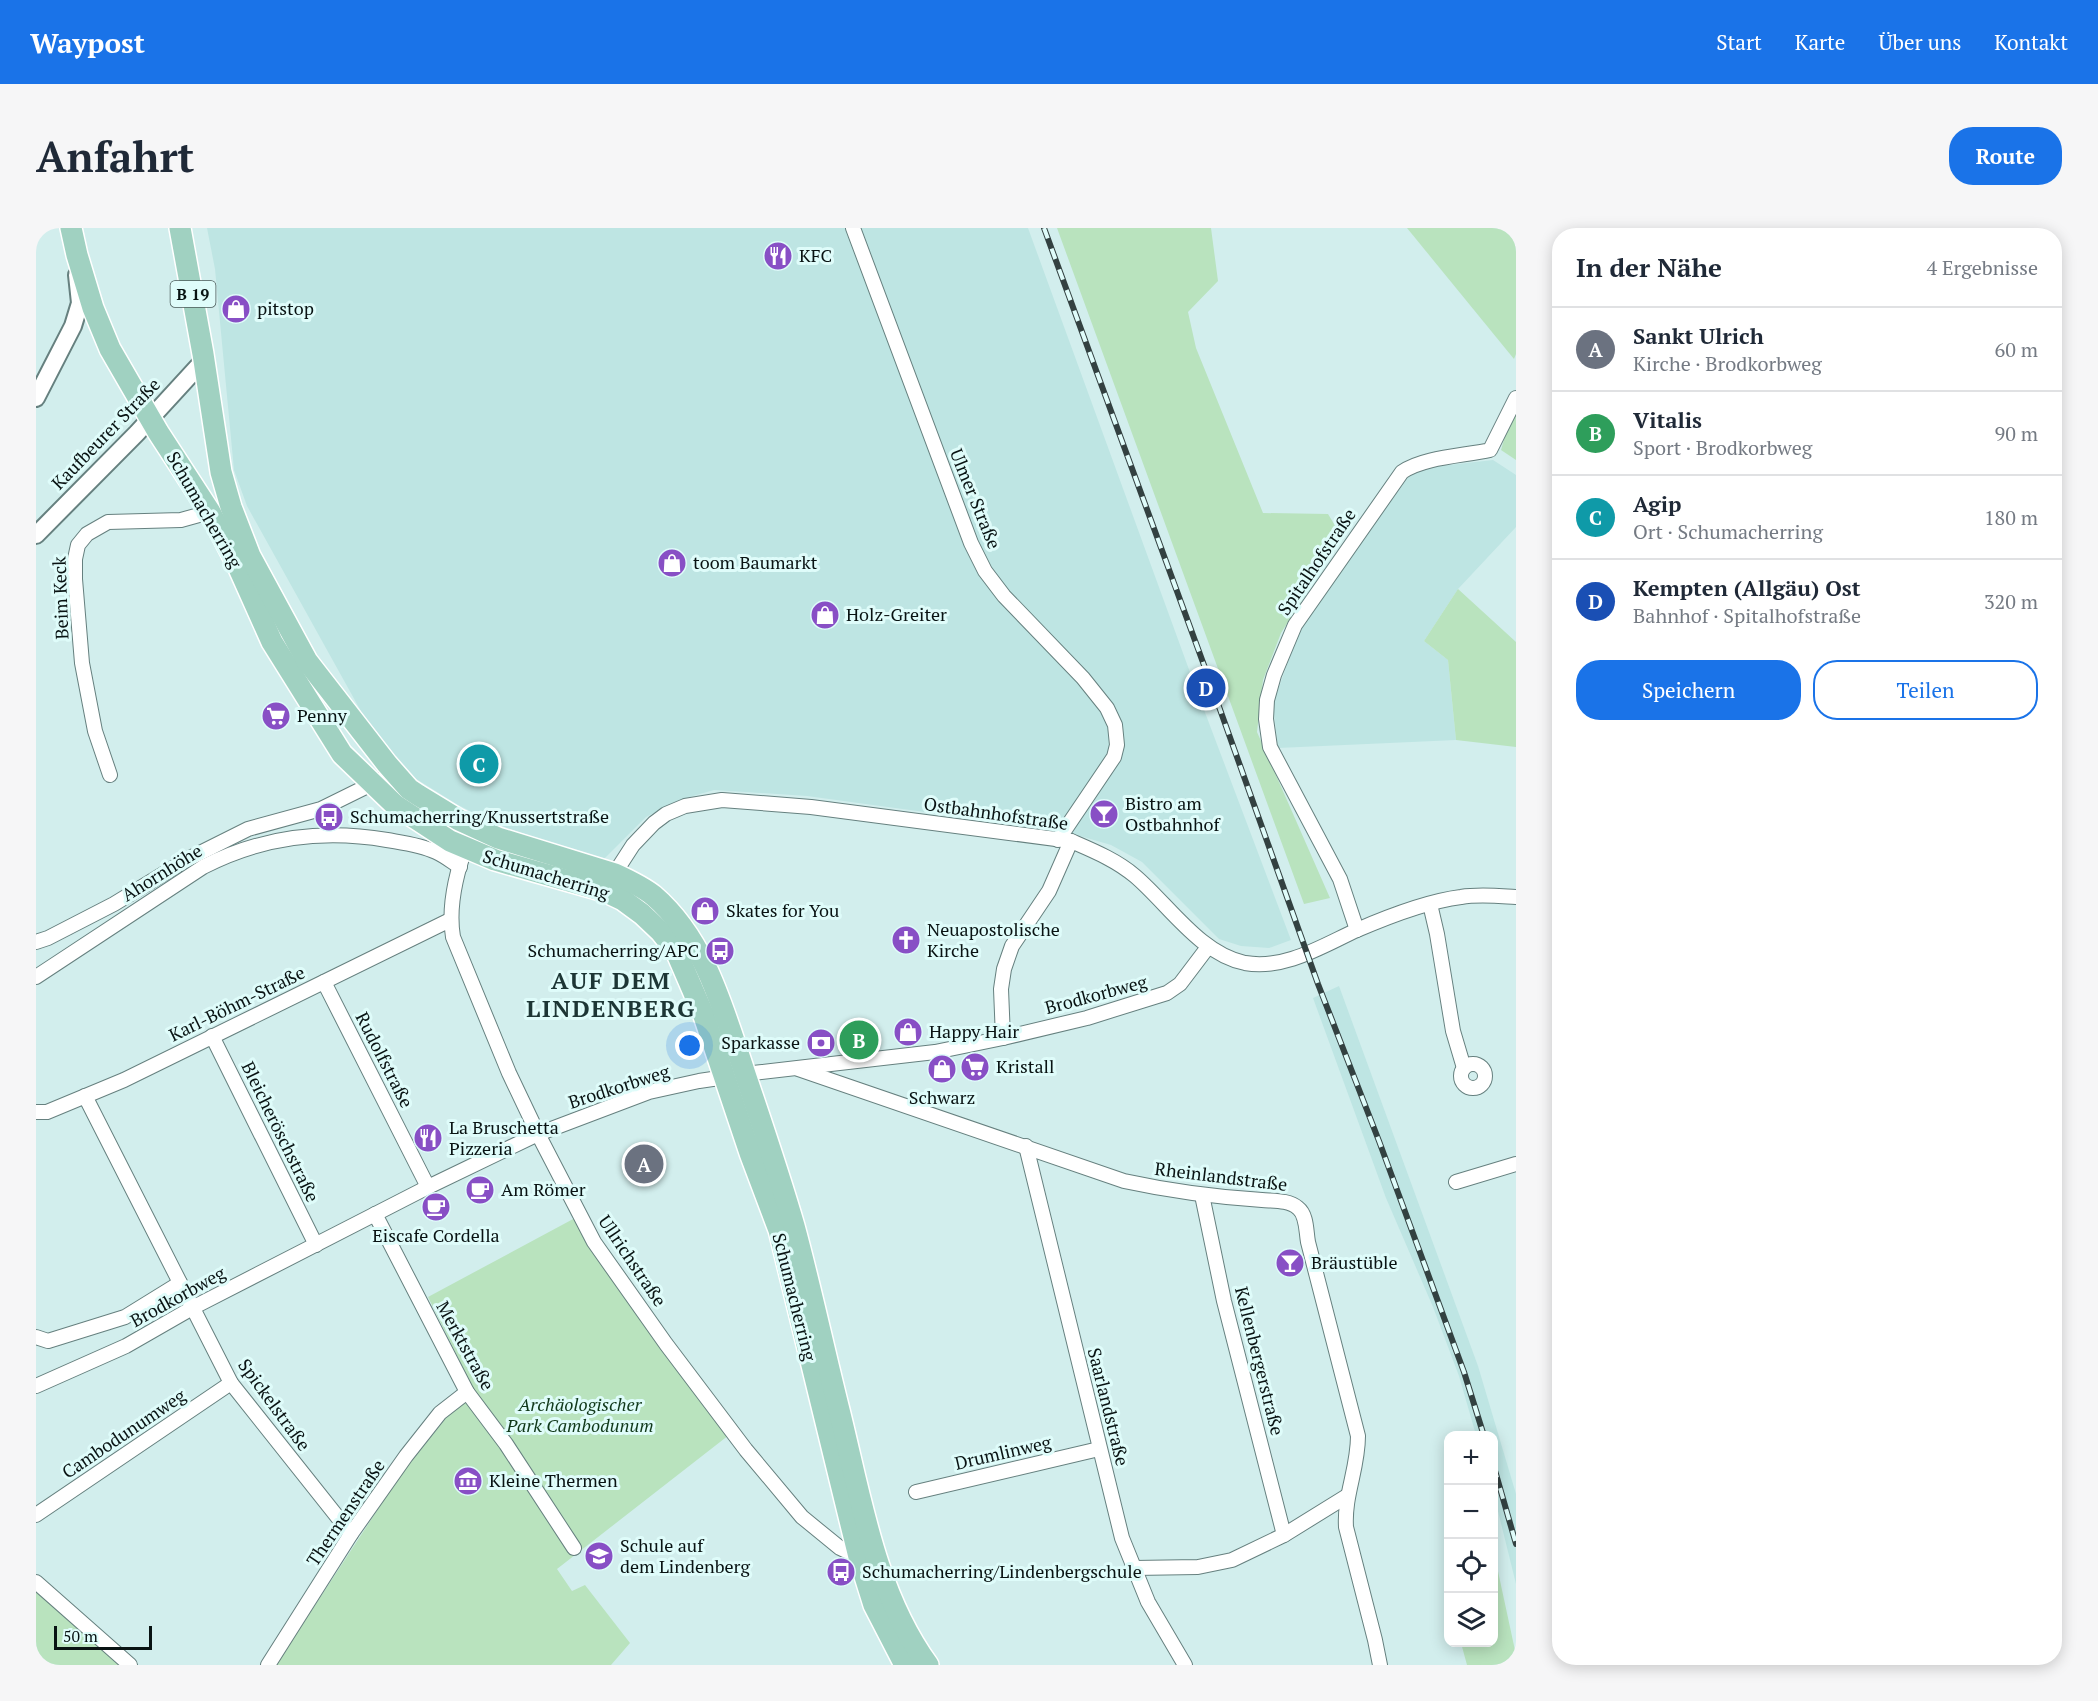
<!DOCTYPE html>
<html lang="de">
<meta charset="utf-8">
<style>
body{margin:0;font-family:"PT Serif",serif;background:#f6f6f7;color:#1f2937}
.controls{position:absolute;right:18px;bottom:18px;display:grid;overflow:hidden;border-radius:12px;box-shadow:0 3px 15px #0003}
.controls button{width:54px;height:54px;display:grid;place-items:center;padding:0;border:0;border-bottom:2px solid #e0e1e3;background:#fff;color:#1f2937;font:30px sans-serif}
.scale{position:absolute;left:18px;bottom:15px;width:98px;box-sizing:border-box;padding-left:6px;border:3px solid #091313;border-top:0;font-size:16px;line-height:21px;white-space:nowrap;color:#091313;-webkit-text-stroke:4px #dffcfa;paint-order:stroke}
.you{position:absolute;left:654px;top:818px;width:21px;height:21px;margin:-15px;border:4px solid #fff;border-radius:50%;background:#1a73e8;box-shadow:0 0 0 9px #1a73e833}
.badge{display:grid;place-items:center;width:39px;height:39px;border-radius:50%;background:#1a73e8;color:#fff;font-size:20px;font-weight:700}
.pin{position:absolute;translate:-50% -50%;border:3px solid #fff;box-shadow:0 2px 6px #0006}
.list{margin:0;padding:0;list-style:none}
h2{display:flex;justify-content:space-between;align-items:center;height:78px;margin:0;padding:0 24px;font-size:26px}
h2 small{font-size:20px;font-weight:400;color:#747a83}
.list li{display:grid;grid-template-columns:39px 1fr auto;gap:18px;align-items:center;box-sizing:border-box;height:84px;padding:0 24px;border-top:2px solid #e0e1e3}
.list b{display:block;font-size:22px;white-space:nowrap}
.list p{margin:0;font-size:20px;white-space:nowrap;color:#747a83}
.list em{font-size:20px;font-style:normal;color:#747a83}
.actions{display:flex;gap:12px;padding:18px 24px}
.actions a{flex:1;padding:14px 0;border:2px solid #1a73e8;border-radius:24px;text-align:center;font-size:21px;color:#1a73e8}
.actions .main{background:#1a73e8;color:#fff}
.icon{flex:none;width:33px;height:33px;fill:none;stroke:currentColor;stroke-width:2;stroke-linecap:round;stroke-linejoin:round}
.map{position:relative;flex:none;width:1480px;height:1437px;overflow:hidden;border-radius:24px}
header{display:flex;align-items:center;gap:36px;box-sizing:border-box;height:84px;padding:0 30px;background:#1a73e8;color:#fff}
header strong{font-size:28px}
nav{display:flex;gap:33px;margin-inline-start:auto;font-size:21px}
.intro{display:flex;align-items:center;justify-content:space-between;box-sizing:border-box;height:144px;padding:0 36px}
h1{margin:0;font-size:42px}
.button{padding:15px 27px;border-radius:24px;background:#1a73e8;color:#fff;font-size:21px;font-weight:700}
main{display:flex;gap:36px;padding:0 36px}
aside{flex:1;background:#fff;border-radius:24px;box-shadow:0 3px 15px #0003}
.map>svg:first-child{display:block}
.built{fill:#bee5e3}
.green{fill:#b9e3be}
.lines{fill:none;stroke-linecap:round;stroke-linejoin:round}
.minor-casing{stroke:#66807f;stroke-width:16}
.tertiary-casing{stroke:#66807f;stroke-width:20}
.primary-casing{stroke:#fff;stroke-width:24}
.minor{stroke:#fff;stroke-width:14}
.tertiary{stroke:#fff;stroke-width:16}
.primary{stroke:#a0d1c1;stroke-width:21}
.rail-casing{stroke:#334141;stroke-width:6}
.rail{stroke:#dffcfa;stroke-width:4;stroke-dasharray:11;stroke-linecap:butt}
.labels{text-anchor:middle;stroke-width:6;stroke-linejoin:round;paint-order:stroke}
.shield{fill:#dffcfa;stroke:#495958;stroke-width:1.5}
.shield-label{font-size:16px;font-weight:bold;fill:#091313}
.poi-label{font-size:18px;fill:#091313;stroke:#dffcfa;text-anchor:start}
.street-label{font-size:18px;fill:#091313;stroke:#dffcfa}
.park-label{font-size:18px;font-style:italic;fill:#103819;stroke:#dffcfa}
.district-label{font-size:24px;font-weight:bold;letter-spacing:1.5px;fill:#1d3635;stroke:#dffcfa}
</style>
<header>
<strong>Waypost</strong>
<nav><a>Start</a><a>Karte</a><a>Über uns</a><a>Kontakt</a></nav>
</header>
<div class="intro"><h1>Anfahrt</h1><a class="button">Route</a></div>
<main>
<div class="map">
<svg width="1480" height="1437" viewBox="0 0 1480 1437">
<rect width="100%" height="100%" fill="#d2eeed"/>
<g class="built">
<path d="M 171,0 L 992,0 L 1159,458 L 1255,712 L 1233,720 L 1205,718 L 1183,711 L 1106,634 L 1075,617 L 1027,603 L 771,568 L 678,562 L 643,572 L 610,589 L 566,633 L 460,596 L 422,577 L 369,544 L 326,485 L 211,278 L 198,242 L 179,41 Z"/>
<path d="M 1457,232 L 1480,247 L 1480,299 L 1422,361 L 1388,413 L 1412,432 L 1420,512 L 1242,520 L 1237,476 L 1263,403 L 1378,241 Z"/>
<path d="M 1303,758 L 1442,1138 L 1480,1266 L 1480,1356 L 1458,1267 L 1458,1208 L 1440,1207 L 1423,1148 L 1397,1079 L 1350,970 L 1277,770 Z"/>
</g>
<g class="green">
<path d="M 1021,0 L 1175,0 L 1182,53 L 1152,84 L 1160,120 L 1227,285 L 1292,286 L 1306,309 L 1245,405 L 1227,452 L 1221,504 L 1294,670 L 1268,676 Z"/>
<path d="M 1371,0 L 1480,0 L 1480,126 L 1478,131 Z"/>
<path d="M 1480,186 L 1480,232 L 1465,222 L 1469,208 Z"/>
<path d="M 1422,361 L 1480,414 L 1480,519 L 1420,512 L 1412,432 L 1388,413 Z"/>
<path d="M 539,990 L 693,1207 L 521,1341 L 536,1363 L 549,1357 L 594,1415 L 575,1437 L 240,1437 L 363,1249 L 410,1190 L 439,1164 L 392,1069 Z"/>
<path d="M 1460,1334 L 1480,1427 L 1480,1437 L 1431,1437 L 1425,1415 L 1458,1414 L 1458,1335 Z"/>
<path d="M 0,1364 L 85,1437 L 0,1437 Z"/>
</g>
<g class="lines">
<g class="minor-casing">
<g id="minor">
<path d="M 817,0 L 935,315 L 949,343 L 968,368 L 1047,450 L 1071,480 L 1079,497 L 1081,517 L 1078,529 L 1022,612"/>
<path d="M 74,547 L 59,503 L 46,435 L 39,351 L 39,331 L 42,317 L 51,306 L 72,294 L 145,292 L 181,282"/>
<path d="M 432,613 C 421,642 412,679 417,709 L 473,845 L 502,906 L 558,1014 L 630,1116 L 710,1222 L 766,1289 L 804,1320 L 823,1329"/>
<path d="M 575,651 L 597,617 L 618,595 L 630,586 L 649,578 L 686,572 L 775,579 L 1035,613 C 1058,623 1080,632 1099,648 C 1132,676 1164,726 1209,735 C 1249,742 1286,718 1321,702 C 1351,689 1393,673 1425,669 C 1443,666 1462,668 1480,669"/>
<path d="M 1394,676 L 1401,706 L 1417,803 L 1428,840"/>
<path d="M 1321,702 L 1304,651 L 1234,519 L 1230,491 L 1231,472 L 1238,447 L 1259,397 L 1366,244 C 1388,229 1427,228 1454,222 L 1480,170"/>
<path d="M 0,714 L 12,710 L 78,676 L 150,632 L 212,601 L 285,581 L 358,545"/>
<path d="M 0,749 L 167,639 C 225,609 287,601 351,612 C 368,615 385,617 400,624 C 409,628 416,634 424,639"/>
<path d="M 288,754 L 392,959"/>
<path d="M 176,808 L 280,1017"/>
<path d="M 967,810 L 965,761 L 968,741 L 976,718 L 1013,663 L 1035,613"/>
<circle cx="1437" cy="848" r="12"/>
<path d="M 762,841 L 1088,953 C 1134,963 1179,969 1226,972 C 1238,973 1253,972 1262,980 C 1271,987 1270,1003 1272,1014 L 1322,1208 C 1322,1241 1308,1267 1310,1299 L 1339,1412 L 1344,1437"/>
<path d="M 49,868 L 195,1155 L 315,1306"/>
<path d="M 0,884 L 11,884 L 88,852 L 414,692"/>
<path d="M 990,918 L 1086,1310 L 1112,1374 L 1149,1437"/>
<path d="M 1420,954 L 1480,936"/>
<path d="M 1166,967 L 1188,1073 L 1248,1307"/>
<path d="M 339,986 L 431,1164 L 470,1216 L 538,1320"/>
<path d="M 0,1109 L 12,1113 L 89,1089 L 144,1055"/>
<path d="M 0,1158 L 90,1118 L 158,1079 L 392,959 L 502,906 L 613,864 L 663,853 L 717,845 L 899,824 L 967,810 L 1051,790 L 1131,765 L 1144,756 L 1172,719"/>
<path d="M 880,1264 L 1063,1221"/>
<path d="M 0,1287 L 195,1155"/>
<path d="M 1098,1340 L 1162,1339 L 1196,1332 L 1248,1307 L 1311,1268"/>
<path d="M 0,1354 L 94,1437"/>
<path d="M 232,1437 L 315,1306 L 370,1228 L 404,1185 L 431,1164"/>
</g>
</g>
<g class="tertiary-casing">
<g id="tertiary">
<path d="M 0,170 L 37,98 L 44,75 L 41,47"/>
<path d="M 0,307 L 101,205 L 168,132"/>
</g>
</g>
<g class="primary-casing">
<g id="primary">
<path d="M 35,0 L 41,27 L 57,80 L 74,121 L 122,204 L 174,284 L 202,338 L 236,414 L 306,526 L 359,577 L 414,613 L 459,632 L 568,663 L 587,672 L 606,686 L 625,704 L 640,723 L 668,788 L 714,925 L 743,1002 L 823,1329 L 838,1377 L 869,1437"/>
<path d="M 144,0 L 167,126 L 185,244 L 195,279 L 214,328 L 271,433 L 351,536 L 373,561 L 382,567 L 423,592 L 462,610 L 579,646 C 592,652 607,659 618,668 C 669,712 687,781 708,843 C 725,894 743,946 758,998 C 774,1057 787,1118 802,1178 C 824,1265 838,1363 892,1437"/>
</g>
</g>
<use href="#minor" class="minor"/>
<use href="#tertiary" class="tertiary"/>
<use href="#primary" class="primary"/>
<g class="rail-casing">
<g id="rail">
<path d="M 1008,0 L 1176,459 L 1282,756 L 1343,913 L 1428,1144 L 1448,1208"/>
<path d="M 1458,1239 L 1480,1316"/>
</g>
</g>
<use href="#rail" class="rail"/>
</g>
<defs>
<g id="restaurant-disc" transform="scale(1.5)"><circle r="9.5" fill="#884fc5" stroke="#dffcfa"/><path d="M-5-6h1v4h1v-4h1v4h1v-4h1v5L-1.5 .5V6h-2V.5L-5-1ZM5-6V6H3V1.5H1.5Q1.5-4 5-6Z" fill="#fff"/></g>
<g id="shop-disc" transform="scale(1.5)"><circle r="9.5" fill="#884fc5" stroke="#dffcfa"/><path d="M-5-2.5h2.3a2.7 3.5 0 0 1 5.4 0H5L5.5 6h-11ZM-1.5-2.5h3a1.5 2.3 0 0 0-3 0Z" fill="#fff"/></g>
<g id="supermarket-disc" transform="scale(1.5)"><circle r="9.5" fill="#884fc5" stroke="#dffcfa"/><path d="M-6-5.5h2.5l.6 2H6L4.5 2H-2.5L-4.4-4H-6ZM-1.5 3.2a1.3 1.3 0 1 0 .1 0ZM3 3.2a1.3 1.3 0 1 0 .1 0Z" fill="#fff"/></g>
<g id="bar-disc" transform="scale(1.5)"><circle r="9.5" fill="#884fc5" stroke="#dffcfa"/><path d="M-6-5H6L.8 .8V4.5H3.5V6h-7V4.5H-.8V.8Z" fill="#fff"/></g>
<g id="bus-disc" transform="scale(1.5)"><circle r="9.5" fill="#884fc5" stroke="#dffcfa"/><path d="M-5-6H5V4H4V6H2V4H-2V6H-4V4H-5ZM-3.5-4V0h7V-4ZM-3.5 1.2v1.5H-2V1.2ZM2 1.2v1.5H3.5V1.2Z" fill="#fff"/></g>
<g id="church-disc" transform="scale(1.5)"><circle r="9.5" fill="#884fc5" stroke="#dffcfa"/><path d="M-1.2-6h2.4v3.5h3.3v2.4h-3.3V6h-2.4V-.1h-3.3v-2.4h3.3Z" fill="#fff"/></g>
<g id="bank-disc" transform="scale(1.5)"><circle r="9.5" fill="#884fc5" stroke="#dffcfa"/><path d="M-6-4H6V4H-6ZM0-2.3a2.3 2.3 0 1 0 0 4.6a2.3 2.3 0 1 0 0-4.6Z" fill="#fff"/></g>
<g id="cafe-disc" transform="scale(1.5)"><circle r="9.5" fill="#884fc5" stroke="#dffcfa"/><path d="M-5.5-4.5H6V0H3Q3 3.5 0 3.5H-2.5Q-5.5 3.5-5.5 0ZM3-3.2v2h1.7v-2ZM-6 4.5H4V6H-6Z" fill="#fff"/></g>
<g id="museum-disc" transform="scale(1.5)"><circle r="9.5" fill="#884fc5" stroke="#dffcfa"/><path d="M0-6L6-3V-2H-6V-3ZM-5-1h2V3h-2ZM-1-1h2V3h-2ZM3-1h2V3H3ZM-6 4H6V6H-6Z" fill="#fff"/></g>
<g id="school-disc" transform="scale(1.5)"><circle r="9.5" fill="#884fc5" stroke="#dffcfa"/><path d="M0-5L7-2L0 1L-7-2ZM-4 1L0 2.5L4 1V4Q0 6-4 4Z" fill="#fff"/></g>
</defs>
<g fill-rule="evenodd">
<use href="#restaurant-disc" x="742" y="28"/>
<use href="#shop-disc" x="200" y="81"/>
<use href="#shop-disc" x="636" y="335"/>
<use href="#shop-disc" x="789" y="387"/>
<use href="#supermarket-disc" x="240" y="488"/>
<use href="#bar-disc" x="1068" y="586"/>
<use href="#bus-disc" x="293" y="589"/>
<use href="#shop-disc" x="669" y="683"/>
<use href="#church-disc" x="870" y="712"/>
<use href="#bus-disc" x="684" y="723"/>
<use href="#shop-disc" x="872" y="804"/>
<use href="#bank-disc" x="785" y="815"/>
<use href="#supermarket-disc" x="939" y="839"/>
<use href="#shop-disc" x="906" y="841"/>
<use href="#restaurant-disc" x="392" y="910"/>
<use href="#cafe-disc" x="444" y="962"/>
<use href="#cafe-disc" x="400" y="979"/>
<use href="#bar-disc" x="1254" y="1035"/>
<use href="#museum-disc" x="432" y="1253"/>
<use href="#school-disc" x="563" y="1328"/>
<use href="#bus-disc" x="805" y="1344"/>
</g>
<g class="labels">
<rect class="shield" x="134.5" y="53" width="45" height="26" rx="4.5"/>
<g class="shield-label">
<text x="157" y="72">B 19</text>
</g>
<g class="poi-label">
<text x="763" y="34">KFC</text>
<text x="221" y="87">pitstop</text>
<text x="657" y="341">toom Baumarkt</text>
<text x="810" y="393">Holz-Greiter</text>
<text x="261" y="494">Penny</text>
<text x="1089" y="582">Bistro am<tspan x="1089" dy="21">Ostbahnhof</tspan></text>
<text x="314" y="595">Schumacherring/Knussertstraße</text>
<text x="690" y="689">Skates for You</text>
<text x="891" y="708">Neuapostolische<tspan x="891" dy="21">Kirche</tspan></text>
<text x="663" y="729" text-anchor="end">Schumacherring/APC</text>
<text x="893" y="810">Happy Hair</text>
<text x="764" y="821" text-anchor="end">Sparkasse</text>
<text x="960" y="845">Kristall</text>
<text x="906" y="876" text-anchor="middle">Schwarz</text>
<text x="413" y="906">La Bruschetta<tspan x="413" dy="21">Pizzeria</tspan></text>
<text x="465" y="968">Am Römer</text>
<text x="400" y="1014" text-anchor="middle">Eiscafe Cordella</text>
<text x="1275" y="1041">Bräustüble</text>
<text x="453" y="1259">Kleine Thermen</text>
<text x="584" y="1324">Schule auf<tspan x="584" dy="21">dem Lindenberg</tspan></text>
<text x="826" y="1350">Schumacherring/Lindenbergschule</text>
</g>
<g class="street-label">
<text transform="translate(70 206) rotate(-46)" y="6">Kaufbeurer Straße</text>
<text transform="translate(939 271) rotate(68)" y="6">Ulmer Straße</text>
<text transform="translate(168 282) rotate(60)" y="6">Schumacherring</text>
<text transform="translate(1281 334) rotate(-56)" y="6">Spitalhofstraße</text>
<text transform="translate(25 370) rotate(-92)" y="6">Beim Keck</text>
<text transform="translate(960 586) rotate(8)" y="6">Ostbahnhofstraße</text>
<text transform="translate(126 645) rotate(-32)" y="6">Ahornhöhe</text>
<text transform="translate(510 647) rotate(17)" y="6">Schumacherring</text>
<text transform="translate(1060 767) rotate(-15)" y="6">Brodkorbweg</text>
<text transform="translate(201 776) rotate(-26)" y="6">Karl-Böhm-Straße</text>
<text transform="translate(348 832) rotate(63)" y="6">Rudolfstraße</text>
<text transform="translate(583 859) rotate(-18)" y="6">Brodkorbweg</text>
<text transform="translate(244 904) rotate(64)" y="6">Bleicheröschstraße</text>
<text transform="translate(1185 949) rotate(7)" y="6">Rheinlandstraße</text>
<text transform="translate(596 1033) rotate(56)" y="6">Ullrichstraße</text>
<text transform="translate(142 1069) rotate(-29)" y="6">Brodkorbweg</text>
<text transform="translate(758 1069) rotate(76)" y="6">Schumacherring</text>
<text transform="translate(429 1118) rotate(61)" y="6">Merktstraße</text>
<text transform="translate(1223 1133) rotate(76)" y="6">Kellenbergerstraße</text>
<text transform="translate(238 1177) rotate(54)" y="6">Spickelstraße</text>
<text transform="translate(1072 1179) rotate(76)" y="6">Saarlandstraße</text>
<text transform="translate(88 1206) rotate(-34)" y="6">Cambodunumweg</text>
<text transform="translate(967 1225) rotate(-13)" y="6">Drumlinweg</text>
<text transform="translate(310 1285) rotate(-56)" y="6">Thermenstraße</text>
</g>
<g class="park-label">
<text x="544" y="1183">Archäologischer<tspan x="544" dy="21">Park Cambodunum</tspan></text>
</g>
<g class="district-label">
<text x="575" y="761">AUF DEM<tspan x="575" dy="28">LINDENBERG</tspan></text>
</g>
</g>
</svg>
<div class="controls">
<button>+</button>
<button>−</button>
<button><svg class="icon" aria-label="locate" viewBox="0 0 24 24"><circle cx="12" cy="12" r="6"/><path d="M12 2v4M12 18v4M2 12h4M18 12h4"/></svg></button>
<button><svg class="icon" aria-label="layers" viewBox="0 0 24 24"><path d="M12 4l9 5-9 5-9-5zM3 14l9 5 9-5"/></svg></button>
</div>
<div class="scale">50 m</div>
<div class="you"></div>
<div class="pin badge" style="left:608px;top:936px;background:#6b7280">A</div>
<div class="pin badge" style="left:823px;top:812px;background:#2e9e5b">B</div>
<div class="pin badge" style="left:443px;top:536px;background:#0f9aa8">C</div>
<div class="pin badge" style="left:1170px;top:460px;background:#1a4fb4">D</div>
</div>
<aside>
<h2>In der Nähe<small>4 Ergebnisse</small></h2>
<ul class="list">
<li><span class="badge" style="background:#6b7280">A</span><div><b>Sankt Ulrich</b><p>Kirche · Brodkorbweg</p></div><em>60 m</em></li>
<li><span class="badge" style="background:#2e9e5b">B</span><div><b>Vitalis</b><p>Sport · Brodkorbweg</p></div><em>90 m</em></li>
<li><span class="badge" style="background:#0f9aa8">C</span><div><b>Agip</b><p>Ort · Schumacherring</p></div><em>180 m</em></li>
<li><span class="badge" style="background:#1a4fb4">D</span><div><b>Kempten (Allgäu) Ost</b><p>Bahnhof · Spitalhofstraße</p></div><em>320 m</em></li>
</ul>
<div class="actions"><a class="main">Speichern</a><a>Teilen</a></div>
</aside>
</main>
